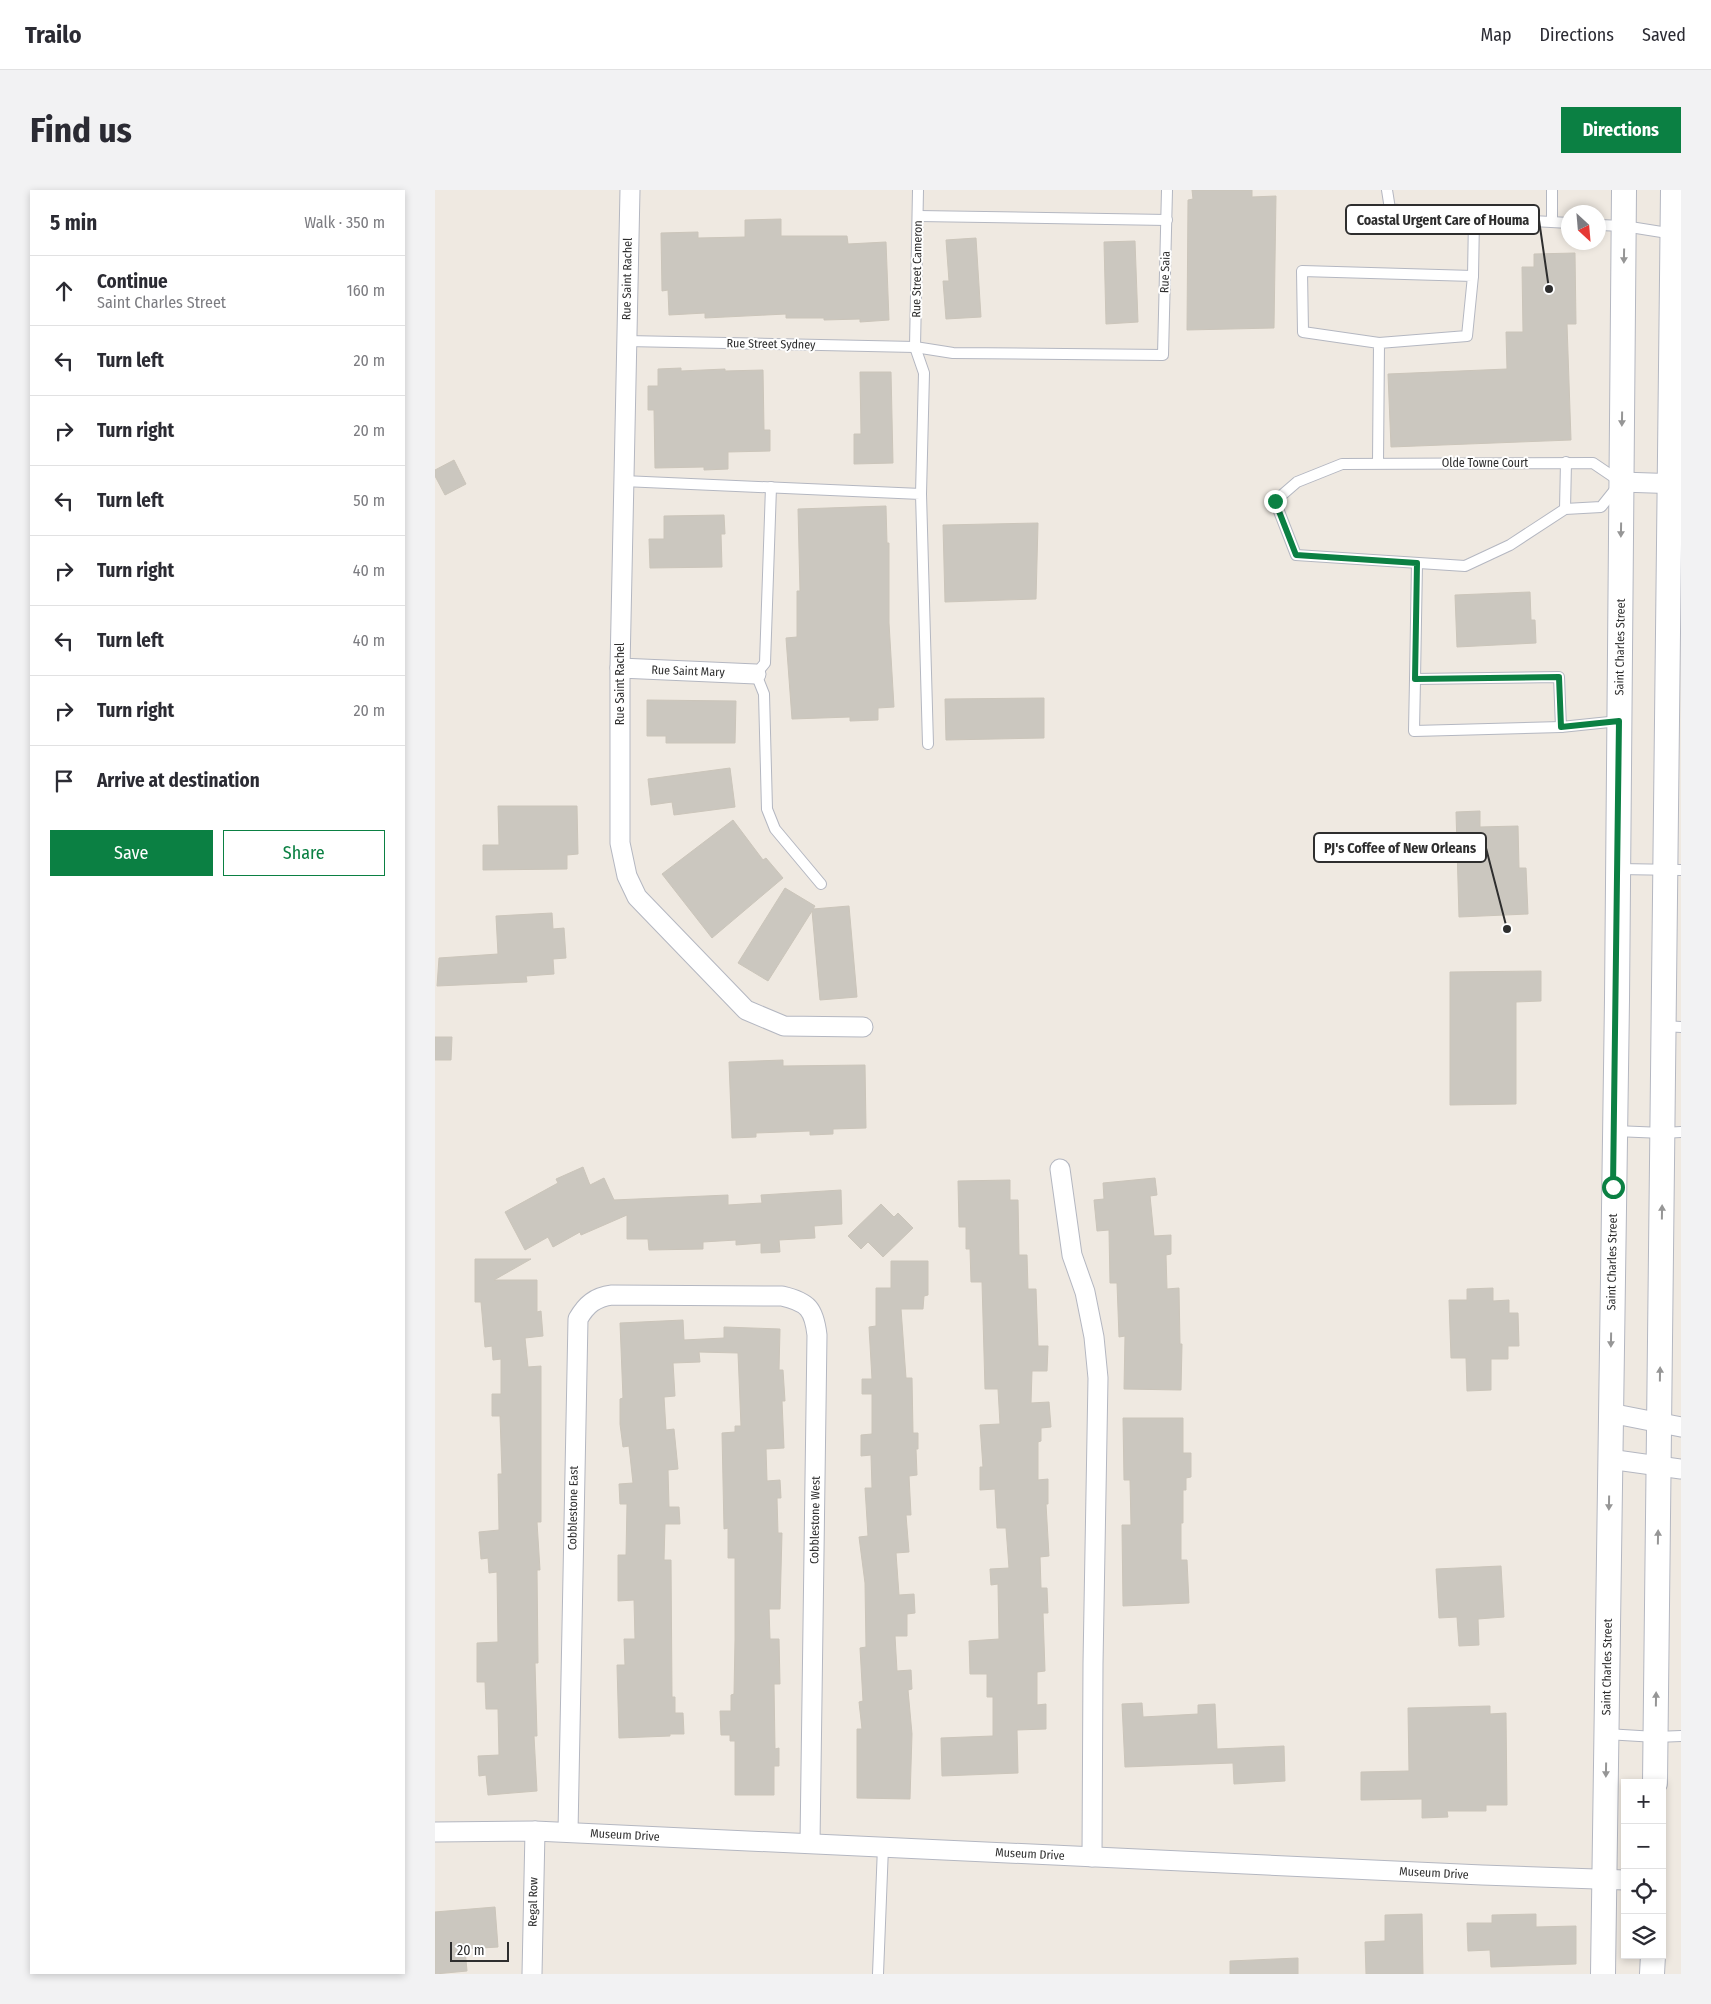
<!DOCTYPE html>
<meta charset="utf-8">
<style>
body{margin:0;font-family:"Fira Sans Condensed",sans-serif;background:#f2f2f3;color:#2b2b33}
.controls{position:absolute;right:15px;bottom:15px;display:grid;overflow:hidden;border-radius:0px;box-shadow:0 2px 8px #0003}
.controls button{width:45px;height:45px;display:grid;place-items:center;padding:0;border:0;border-bottom:1px solid #e1e1e2;background:#fff;color:#2b2b33;font:25px sans-serif}
.compass{position:absolute;left:1126px;top:15px;width:45px;height:45px;border-radius:50%;background:#fff;box-shadow:0 2px 8px #0003;rotate:154deg}
.scale{position:absolute;left:15px;bottom:12px;width:59px;box-sizing:border-box;padding-left:5px;border:2px solid #2e2e2e;border-top:0;font-size:14px;line-height:18px;white-space:nowrap;color:#2e2e2e;-webkit-text-stroke:4px #fff;paint-order:stroke}
.stop{position:absolute;width:15px;height:15px;margin:-11px;border:4px solid #0b8043;border-radius:50%;background:#fff}
.stop.end{background:#0b8043;border-color:#fff;box-shadow:0 1px 5px #0008}
.list{margin:0;padding:0;list-style:none}
h2{display:flex;justify-content:space-between;align-items:center;height:65px;margin:0;padding:0 20px;font-size:21px}
h2 small{font-size:16px;font-weight:400;color:#7c7c81}
.list li{display:grid;grid-template-columns:32px 1fr auto;gap:15px;align-items:center;box-sizing:border-box;height:70px;padding:0 20px;border-top:1px solid #e1e1e2}
.list b{display:block;font-size:19px;white-space:nowrap}
.list p{margin:0;font-size:16px;white-space:nowrap;color:#7c7c81}
.list em{font-size:16px;font-style:normal;color:#7c7c81}
.actions{display:flex;gap:10px;padding:15px 20px}
.actions a{flex:1;padding:11px 0;border:1px solid #0b8043;border-radius:0px;text-align:center;font-size:18px;color:#0b8043}
.actions .main{background:#0b8043;color:#fff}
.icon{flex:none;width:28px;height:28px;fill:none;stroke:currentColor;stroke-width:2;stroke-linecap:round;stroke-linejoin:round}
.map{position:relative;flex:none;width:1246px;height:1784px;overflow:hidden;border-radius:0px}
header{display:flex;align-items:center;gap:30px;box-sizing:border-box;height:70px;padding:0 25px;background:#fff;border-bottom:1px solid #e1e1e2}
header strong{font-size:24px}
nav{display:flex;gap:28px;margin-inline-start:auto;font-size:18px}
.intro{display:flex;align-items:center;justify-content:space-between;box-sizing:border-box;height:120px;padding:0 30px}
h1{margin:0;font-size:35px}
.button{padding:12px 22px;border-radius:0px;background:#0b8043;color:#fff;font-size:18px;font-weight:700}
main{display:flex;gap:30px;padding:0 30px}
aside{flex:1;background:#fff;border-radius:0px;box-shadow:0 2px 8px #0003}
.map>svg:first-child{display:block}
.building{fill:#cbc7bf;stroke:#cbc5ba}
.lines{fill:none;stroke-linecap:round;stroke-linejoin:round}
.service-casing{stroke:#b4b7c1;stroke-width:12}
.minor-casing{stroke:#b4b7c1;stroke-width:21}
.tertiary-casing{stroke:#b4b7c1;stroke-width:26}
.service{stroke:#fff;stroke-width:10}
.minor{stroke:#fff;stroke-width:19}
.tertiary{stroke:#fff;stroke-width:24}
.oneway{fill:#969696}
.route{stroke:#0b8043;stroke-width:6}
.labels{text-anchor:middle;stroke-width:4;stroke-linejoin:round;paint-order:stroke}
.street-label{font-size:12px;fill:#2e2e2e;stroke:#fff}
.leader{fill:none;stroke:#2e2e2e;stroke-width:2}
.callout-dot{fill:#2e2e2e;stroke:#fff;stroke-width:2}
.callout{fill:#fff;stroke:#2e2e2e;stroke-width:2}
.callout-label{font-size:14px;text-anchor:middle;font-weight:bold;fill:#2e2e2e}
</style>
<header>
<strong>Trailo</strong>
<nav><a>Map</a><a>Directions</a><a>Saved</a></nav>
</header>
<div class="intro"><h1>Find us</h1><a class="button">Directions</a></div>
<main>
<aside>
<h2>5 min<small>Walk · 350 m</small></h2>
<ul class="list">
<li><svg class="icon" aria-label="ahead" viewBox="0 0 24 24"><path d="M12 20V5M6 11l6-6 6 6"/></svg><div><b>Continue</b><p>Saint Charles Street</p></div><em>160 m</em></li>
<li><svg class="icon" aria-label="left" viewBox="0 0 24 24"><path d="M17 20v-9H6M10 6l-5 5 5 5"/></svg><div><b>Turn left</b></div><em>20 m</em></li>
<li><svg class="icon" aria-label="right" viewBox="0 0 24 24"><path d="M7 20v-9h11M14 6l5 5-5 5"/></svg><div><b>Turn right</b></div><em>20 m</em></li>
<li><svg class="icon" aria-label="left" viewBox="0 0 24 24"><path d="M17 20v-9H6M10 6l-5 5 5 5"/></svg><div><b>Turn left</b></div><em>50 m</em></li>
<li><svg class="icon" aria-label="right" viewBox="0 0 24 24"><path d="M7 20v-9h11M14 6l5 5-5 5"/></svg><div><b>Turn right</b></div><em>40 m</em></li>
<li><svg class="icon" aria-label="left" viewBox="0 0 24 24"><path d="M17 20v-9H6M10 6l-5 5 5 5"/></svg><div><b>Turn left</b></div><em>40 m</em></li>
<li><svg class="icon" aria-label="right" viewBox="0 0 24 24"><path d="M7 20v-9h11M14 6l5 5-5 5"/></svg><div><b>Turn right</b></div><em>20 m</em></li>
<li><svg class="icon" aria-label="arrive" viewBox="0 0 24 24"><path d="M6 21V4h12l-3 4 3 4H6"/></svg><div><b>Arrive at destination</b></div></li>
</ul>
<div class="actions"><a class="main">Save</a><a>Share</a></div>
</aside>
<div class="map">
<svg width="1246" height="1784" viewBox="0 0 1246 1784">
<rect width="100%" height="100%" fill="#efe9e1"/>
<g class="building">
<path d="M 757,0 L 817,0 L 817,7 L 841,6 L 839,138 L 752,140 L 753,10 L 758,9 Z"/>
<path d="M 346,29 L 346,46 L 412,46 L 413,54 L 451,52 L 454,130 L 425,132 L 425,129 L 389,130 L 389,128 L 351,128 L 351,124 L 270,128 L 270,123 L 234,125 L 233,100 L 227,101 L 226,43 L 263,42 L 263,48 L 310,47 L 310,30 Z"/>
<path d="M 541,48 L 546,127 L 511,129 L 508,91 L 514,91 L 511,50 Z"/>
<path d="M 700,51 L 703,132 L 671,134 L 669,52 Z"/>
<path d="M 1140,63 L 1141,134 L 1132,134 L 1136,250 L 956,257 L 953,184 L 1072,179 L 1071,142 L 1088,142 L 1087,77 L 1099,77 L 1099,64 Z"/>
<path d="M 246,178 L 246,181 L 290,179 L 290,181 L 328,180 L 329,240 L 335,240 L 335,261 L 293,262 L 293,279 L 269,280 L 269,277 L 220,278 L 219,220 L 213,220 L 213,196 L 223,196 L 223,179 Z"/>
<path d="M 425,182 L 456,182 L 458,273 L 419,274 L 419,244 L 426,244 Z"/>
<path d="M 19,270 L 31,294 L 10,305 L 0,286 L 0,280 Z"/>
<path d="M 451,316 L 452,353 L 454,353 L 454,433 L 459,517 L 443,518 L 443,530 L 415,531 L 415,527 L 357,529 L 351,448 L 362,447 L 362,401 L 365,401 L 363,319 Z"/>
<path d="M 289,325 L 290,344 L 286,344 L 287,377 L 215,378 L 214,349 L 229,349 L 229,326 Z"/>
<path d="M 603,333 L 601,409 L 510,412 L 508,335 Z"/>
<path d="M 1095,402 L 1096,430 L 1100,430 L 1101,453 L 1022,457 L 1020,405 Z"/>
<path d="M 609,508 L 609,548 L 511,550 L 510,509 Z"/>
<path d="M 212,510 L 301,511 L 300,553 L 231,553 L 231,546 L 212,546 Z"/>
<path d="M 295,578 L 300,617 L 239,625 L 237,612 L 216,615 L 213,589 Z"/>
<path d="M 63,616 L 142,616 L 143,664 L 132,665 L 132,679 L 48,680 L 48,655 L 64,655 Z"/>
<path d="M 1045,621 L 1045,637 L 1083,636 L 1084,678 L 1091,678 L 1093,724 L 1024,727 L 1021,622 Z"/>
<path d="M 298,630 L 328,670 L 331,668 L 348,688 L 277,748 L 227,684 Z"/>
<path d="M 350,698 L 380,716 L 378,719 L 414,716 L 422,807 L 385,810 L 377,721 L 333,791 L 303,773 Z"/>
<path d="M 117,723 L 118,739 L 129,738 L 131,768 L 118,769 L 119,784 L 91,786 L 92,792 L 2,796 L 4,768 L 63,764 L 61,726 Z"/>
<path d="M 1106,781 L 1106,811 L 1081,812 L 1081,914 L 1015,915 L 1015,782 Z"/>
<path d="M 0,847 L 17,847 L 16,870 L 0,870 Z"/>
<path d="M 348,870 L 348,876 L 430,875 L 431,938 L 398,939 L 398,944 L 375,945 L 375,941 L 321,943 L 321,947 L 297,948 L 294,872 Z"/>
<path d="M 148,977 L 155,995 L 169,988 L 179,1010 L 293,1005 L 293,1015 L 327,1013 L 326,1005 L 406,1000 L 407,1034 L 379,1036 L 380,1048 L 344,1050 L 345,1062 L 326,1063 L 326,1053 L 301,1055 L 301,1050 L 268,1052 L 268,1059 L 214,1060 L 213,1049 L 192,1049 L 192,1025 L 146,1045 L 145,1042 L 118,1057 L 113,1047 L 90,1060 L 70,1022 L 123,993 L 121,989 Z"/>
<path d="M 720,988 L 722,1005 L 715,1006 L 719,1046 L 736,1045 L 736,1064 L 731,1065 L 732,1099 L 744,1098 L 745,1154 L 747,1154 L 746,1200 L 689,1199 L 690,1146 L 684,1147 L 682,1093 L 675,1093 L 674,1040 L 662,1041 L 659,1010 L 669,1009 L 668,993 Z"/>
<path d="M 575,990 L 575,1010 L 583,1010 L 584,1065 L 592,1065 L 593,1099 L 601,1099 L 603,1156 L 613,1156 L 612,1181 L 597,1181 L 596,1213 L 614,1212 L 616,1237 L 606,1238 L 606,1251 L 603,1252 L 603,1290 L 613,1289 L 613,1314 L 611,1314 L 614,1366 L 605,1367 L 606,1398 L 612,1398 L 613,1423 L 608,1423 L 610,1481 L 602,1482 L 602,1515 L 611,1514 L 611,1539 L 582,1540 L 583,1583 L 507,1586 L 506,1548 L 558,1546 L 558,1507 L 552,1507 L 552,1484 L 535,1484 L 534,1451 L 564,1449 L 563,1394 L 556,1395 L 555,1379 L 574,1378 L 571,1338 L 562,1338 L 560,1299 L 545,1300 L 545,1277 L 548,1277 L 545,1235 L 565,1234 L 563,1199 L 550,1199 L 547,1092 L 536,1092 L 535,1059 L 531,1059 L 531,1037 L 524,1037 L 523,991 Z"/>
<path d="M 446,1014 L 459,1027 L 463,1023 L 478,1038 L 448,1067 L 433,1052 L 426,1059 L 413,1046 Z"/>
<path d="M 40,1069 L 96,1069 L 59,1090 L 102,1090 L 102,1122 L 106,1121 L 108,1146 L 90,1148 L 93,1177 L 106,1176 L 106,1332 L 102,1332 L 105,1380 L 102,1380 L 103,1473 L 100,1473 L 102,1546 L 99,1546 L 102,1601 L 53,1605 L 51,1585 L 44,1586 L 43,1566 L 64,1565 L 63,1519 L 51,1519 L 50,1492 L 42,1492 L 42,1453 L 63,1452 L 62,1382 L 54,1383 L 53,1368 L 46,1369 L 44,1342 L 64,1340 L 63,1284 L 67,1284 L 65,1226 L 57,1226 L 57,1204 L 66,1204 L 66,1169 L 58,1170 L 57,1156 L 50,1157 L 46,1112 L 40,1112 Z"/>
<path d="M 456,1071 L 493,1071 L 493,1105 L 489,1106 L 488,1119 L 466,1119 L 471,1188 L 477,1188 L 478,1243 L 483,1243 L 483,1259 L 481,1259 L 482,1285 L 474,1286 L 476,1325 L 471,1325 L 474,1362 L 461,1363 L 464,1405 L 479,1404 L 480,1423 L 472,1424 L 472,1446 L 460,1446 L 462,1481 L 476,1480 L 477,1499 L 473,1500 L 477,1544 L 475,1609 L 422,1608 L 422,1539 L 427,1539 L 424,1512 L 428,1511 L 425,1458 L 431,1457 L 430,1393 L 424,1347 L 433,1346 L 430,1298 L 437,1298 L 436,1265 L 426,1266 L 426,1245 L 437,1244 L 437,1204 L 427,1204 L 427,1189 L 437,1189 L 434,1137 L 441,1136 L 441,1098 L 456,1098 Z"/>
<path d="M 1058,1098 L 1058,1111 L 1074,1110 L 1074,1123 L 1083,1123 L 1084,1156 L 1073,1156 L 1073,1169 L 1056,1169 L 1056,1200 L 1032,1201 L 1031,1168 L 1016,1168 L 1014,1110 L 1032,1110 L 1032,1099 Z"/>
<path d="M 248,1130 L 249,1150 L 289,1148 L 289,1137 L 345,1139 L 344,1180 L 348,1180 L 350,1211 L 347,1211 L 349,1258 L 331,1259 L 332,1291 L 345,1290 L 346,1308 L 342,1308 L 343,1343 L 347,1343 L 345,1419 L 334,1419 L 335,1449 L 344,1449 L 345,1494 L 339,1494 L 340,1559 L 344,1558 L 344,1576 L 339,1576 L 339,1605 L 300,1605 L 300,1551 L 295,1551 L 295,1545 L 286,1545 L 285,1521 L 296,1521 L 296,1505 L 299,1504 L 300,1450 L 300,1368 L 293,1368 L 293,1338 L 289,1339 L 287,1243 L 300,1242 L 300,1236 L 306,1236 L 303,1163 L 264,1162 L 265,1172 L 238,1173 L 240,1206 L 229,1207 L 231,1240 L 239,1239 L 243,1279 L 233,1280 L 234,1317 L 244,1317 L 245,1334 L 230,1334 L 229,1370 L 236,1370 L 237,1507 L 240,1507 L 240,1523 L 248,1523 L 249,1544 L 235,1544 L 235,1546 L 184,1548 L 182,1475 L 190,1475 L 189,1449 L 200,1449 L 199,1410 L 183,1411 L 183,1365 L 191,1365 L 192,1314 L 185,1314 L 184,1294 L 198,1293 L 194,1256 L 188,1257 L 185,1234 L 185,1209 L 188,1208 L 185,1133 Z"/>
<path d="M 688,1228 L 748,1228 L 748,1263 L 756,1263 L 756,1287 L 751,1288 L 751,1300 L 748,1300 L 748,1333 L 746,1333 L 746,1370 L 752,1370 L 754,1413 L 688,1416 L 687,1335 L 696,1335 L 695,1290 L 689,1290 Z"/>
<path d="M 1066,1376 L 1069,1427 L 1043,1429 L 1044,1455 L 1024,1456 L 1022,1427 L 1004,1428 L 1001,1379 Z"/>
<path d="M 707,1513 L 708,1527 L 763,1524 L 763,1515 L 780,1514 L 782,1559 L 849,1556 L 850,1591 L 799,1594 L 798,1573 L 690,1577 L 687,1514 Z"/>
<path d="M 1055,1516 L 1055,1524 L 1071,1523 L 1072,1615 L 1051,1615 L 1051,1621 L 1012,1621 L 1013,1627 L 987,1628 L 987,1609 L 926,1610 L 926,1582 L 974,1581 L 973,1518 Z"/>
<path d="M 60,1717 L 63,1757 L 30,1759 L 32,1781 L 0,1784 L 0,1722 Z"/>
<path d="M 987,1724 L 988,1784 L 931,1784 L 930,1752 L 950,1751 L 950,1725 Z"/>
<path d="M 1101,1724 L 1101,1737 L 1141,1736 L 1141,1774 L 1056,1777 L 1055,1760 L 1033,1761 L 1032,1733 L 1057,1733 L 1057,1725 Z"/>
<path d="M 863,1768 L 863,1784 L 795,1784 L 795,1771 Z"/>
</g>
<g class="lines">
<g class="service-casing">
<g id="service">
<path d="M 483,0 L 480,157 L 489,183 L 486,304"/>
<path d="M 952,0 L 955,19 L 1021,27 L 1134,33"/>
<path d="M 1117,0 L 1117,32"/>
<path d="M 483,26 L 732,30"/>
<path d="M 1164,35 L 1189,36 L 1239,44"/>
<path d="M 1038,86 L 1039,28"/>
<path d="M 191,151 L 480,157 L 518,163 L 728,165 L 732,0"/>
<path d="M 943,273 L 944,153 L 1032,146 L 1038,86 L 867,81 L 868,142 L 944,153"/>
<path d="M 1158,273 L 1186,292 L 1166,317 L 1130,319 L 1075,355 L 1030,376 L 861,365 L 840,311 L 862,292 L 907,274 Z"/>
<path d="M 188,291 L 486,304 L 493,554"/>
<path d="M 336,297 L 330,473 L 321,484 L 329,504 L 332,619 L 340,639 L 386,694"/>
<path d="M 1130,319 L 1131,272"/>
<path d="M 982,373 L 980,489 L 1124,487 L 1126,537 L 1184,531"/>
<path d="M 980,489 L 979,541 L 1126,537"/>
<path d="M 1183,679 L 1246,680"/>
<path d="M 1229,836 L 1246,837"/>
<path d="M 1180,941 L 1228,943 L 1246,942"/>
<path d="M 1171,1544 L 1221,1547 L 1246,1546"/>
<path d="M 443,1784 L 448,1657"/>
</g>
</g>
<g class="minor-casing">
<g id="minor">
<path d="M 195,0 L 185,478 L 185,653 L 192,686 L 202,707 L 311,820 L 349,836 L 428,837"/>
<path d="M 1186,292 L 1246,294"/>
<path d="M 185,478 L 321,484"/>
<path d="M 625,979 L 637,1065 L 650,1102 L 659,1147 L 663,1188 L 658,1474 L 657,1667"/>
<path d="M 1175,1223 L 1246,1237"/>
<path d="M 1174,1269 L 1246,1279"/>
<path d="M 0,1642 L 100,1641 L 1047,1685 L 1190,1690"/>
<path d="M 133,1642 L 143,1129 C 151,1115 160,1107 177,1105 L 347,1106 C 373,1112 379,1119 382,1145 L 375,1653"/>
<path d="M 97,1784 L 100,1641"/>
</g>
</g>
<g class="tertiary-casing">
<g id="tertiary">
<path d="M 1220,1593 L 1238,0"/>
<path d="M 1168,1784 L 1182,810 L 1189,0"/>
<path d="M 1217,1784 L 1218,1765"/>
</g>
</g>
<use href="#service" class="service"/>
<use href="#minor" class="minor"/>
<use href="#tertiary" class="tertiary"/>
</g>
<defs><path id="oneway-solid" d="M-6-.8H1V-3.2L6.5 0L1 3.2V.8H-6Z" transform="scale(1.25)"/></defs>
<g class="oneway">
<use href="#oneway-solid" transform="translate(1189 66) rotate(91)"/>
<use href="#oneway-solid" transform="translate(1187 229) rotate(91)"/>
<use href="#oneway-solid" transform="translate(1186 340) rotate(91)"/>
<use href="#oneway-solid" transform="translate(1227 1022) rotate(-89)"/>
<use href="#oneway-solid" transform="translate(1176 1150) rotate(91)"/>
<use href="#oneway-solid" transform="translate(1225 1184) rotate(-89)"/>
<use href="#oneway-solid" transform="translate(1174 1313) rotate(91)"/>
<use href="#oneway-solid" transform="translate(1223 1347) rotate(-89)"/>
<use href="#oneway-solid" transform="translate(1221 1509) rotate(-89)"/>
<use href="#oneway-solid" transform="translate(1171 1580) rotate(91)"/>
</g>
<g class="lines">
<path class="route" d="M 840,311 L 861,365 L 982,373 L 980,489 L 1124,487 L 1126,537 L 1184,531 L 1178,997"/>
</g>
<g class="labels">
<g class="street-label">
<text transform="translate(482 79) rotate(-89)" y="4">Rue Street Cameron</text>
<text transform="translate(730 82) rotate(-88)" y="4">Rue Saia</text>
<text transform="translate(192 89) rotate(-89)" y="4">Rue Saint Rachel</text>
<text transform="translate(336 154) rotate(1)" y="4">Rue Street Sydney</text>
<text x="1050" y="277">Olde Towne Court</text>
<text transform="translate(1185 457) rotate(-89)" y="4">Saint Charles Street</text>
<text transform="translate(253 481) rotate(2)" y="4">Rue Saint Mary</text>
<text transform="translate(185 494) rotate(-90)" y="4">Rue Saint Rachel</text>
<text transform="translate(1177 1072) rotate(-89)" y="4">Saint Charles Street</text>
<text transform="translate(138 1318) rotate(-89)" y="4">Cobblestone East</text>
<text transform="translate(380 1330) rotate(-89)" y="4">Cobblestone West</text>
<text transform="translate(1172 1477) rotate(-89)" y="4">Saint Charles Street</text>
<text transform="translate(190 1645) rotate(3)" y="4">Museum Drive</text>
<text transform="translate(595 1664) rotate(3)" y="4">Museum Drive</text>
<text transform="translate(999 1683) rotate(3)" y="4">Museum Drive</text>
<text transform="translate(98 1712) rotate(-89)" y="4">Regal Row</text>
</g>
</g>
<path class="leader" d="M1114 99L1104 30M1072 739L1051 658"/>
<g class="callout-dot">
<circle cx="1114" cy="99" r="5"/>
<circle cx="1072" cy="739" r="5"/>
</g>
<g class="callout">
<rect x="911" y="15" width="193" height="29" rx="5"/>
<rect x="879" y="643" width="172" height="29" rx="5"/>
</g>
<g class="callout-label">
<text x="1008" y="35">Coastal Urgent Care of Houma</text>
<text x="965" y="663">PJ's Coffee of New Orleans</text>
</g>
</svg>
<div class="controls">
<button>+</button>
<button>−</button>
<button><svg class="icon" aria-label="locate" viewBox="0 0 24 24"><circle cx="12" cy="12" r="6"/><path d="M12 2v4M12 18v4M2 12h4M18 12h4"/></svg></button>
<button><svg class="icon" aria-label="layers" viewBox="0 0 24 24"><path d="M12 4l9 5-9 5-9-5zM3 14l9 5 9-5"/></svg></button>
</div>
<svg class="compass" viewBox="-18 -18 36 36"><path d="M0-13l5 13h-10z" fill="#e53935"/><path d="M0 13l5-13h-10z" fill="#7c7c81"/></svg>
<div class="scale">20 m</div>
<div class="stop" style="left:1178px;top:997px"></div>
<div class="stop end" style="left:840px;top:311px"></div>
</div>
</main>
